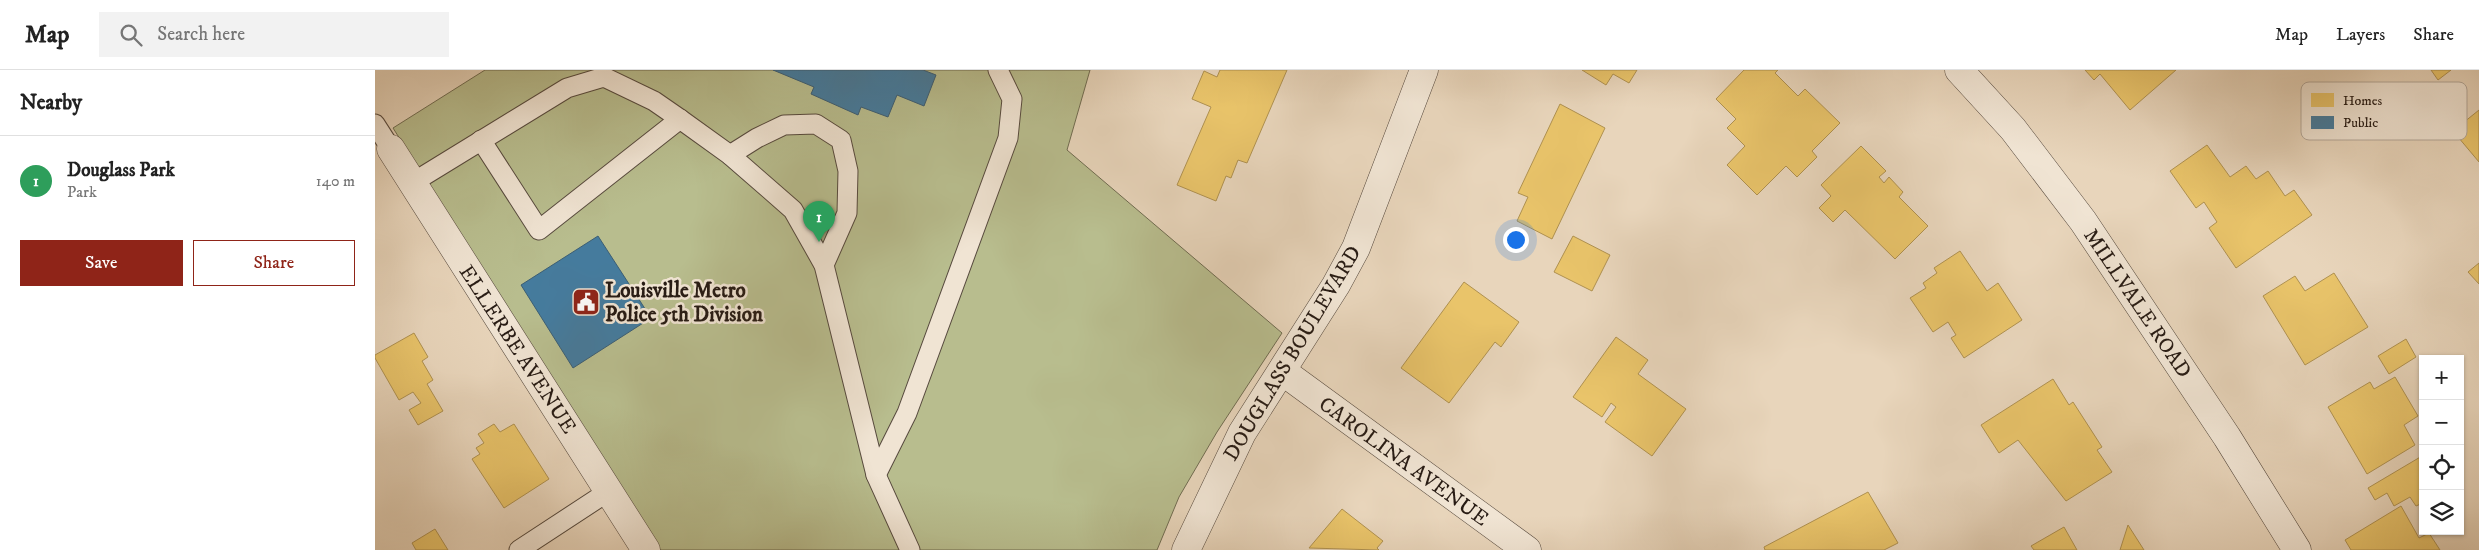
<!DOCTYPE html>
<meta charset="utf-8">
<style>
body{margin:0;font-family:"IM FELL DW Pica",serif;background:#f2f2f2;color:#222}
.controls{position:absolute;right:15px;bottom:15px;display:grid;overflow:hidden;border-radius:0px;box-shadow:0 1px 4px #0004}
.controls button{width:45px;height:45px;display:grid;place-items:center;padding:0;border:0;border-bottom:1px solid #e0e0e0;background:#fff;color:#222;font:25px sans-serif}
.you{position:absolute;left:1140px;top:169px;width:18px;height:18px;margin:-12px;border:4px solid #fff;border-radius:50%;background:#1a73e8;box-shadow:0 0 0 8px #1a73e833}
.badge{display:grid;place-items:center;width:32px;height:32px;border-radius:50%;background:#8f2418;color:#fff;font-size:16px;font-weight:700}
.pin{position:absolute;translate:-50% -41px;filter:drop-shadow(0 1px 2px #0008)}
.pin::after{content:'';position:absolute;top:26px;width:18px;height:15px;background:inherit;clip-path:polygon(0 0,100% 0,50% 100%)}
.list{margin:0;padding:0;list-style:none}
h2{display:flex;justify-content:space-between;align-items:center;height:65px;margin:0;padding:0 20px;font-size:21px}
h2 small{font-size:16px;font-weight:400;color:#767676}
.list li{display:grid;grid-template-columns:32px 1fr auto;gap:15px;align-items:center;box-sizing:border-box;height:90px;padding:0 20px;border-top:1px solid #e0e0e0}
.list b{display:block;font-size:19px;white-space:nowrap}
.list p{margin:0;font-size:16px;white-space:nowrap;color:#767676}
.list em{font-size:16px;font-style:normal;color:#767676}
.actions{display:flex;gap:10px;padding:15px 20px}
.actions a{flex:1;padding:11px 0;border:1px solid #8f2418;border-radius:0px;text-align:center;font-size:18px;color:#8f2418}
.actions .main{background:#8f2418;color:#fff}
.icon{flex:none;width:28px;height:28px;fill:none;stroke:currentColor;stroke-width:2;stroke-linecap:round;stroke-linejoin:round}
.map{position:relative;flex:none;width:2104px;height:480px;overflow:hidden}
header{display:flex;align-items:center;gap:30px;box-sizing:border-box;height:70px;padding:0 25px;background:#fff;border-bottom:1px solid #e0e0e0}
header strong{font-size:24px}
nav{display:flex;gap:28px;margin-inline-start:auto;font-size:18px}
.search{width:350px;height:45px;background:#f2f2f2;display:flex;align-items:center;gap:12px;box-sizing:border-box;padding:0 18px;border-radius:0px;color:#767676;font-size:19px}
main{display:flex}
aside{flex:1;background:#fff}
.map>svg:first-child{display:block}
.green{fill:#b8bd8e;stroke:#706c51}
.homes{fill:#e9c46a;stroke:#af9150}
.public{fill:#457b9d;stroke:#3c5e74}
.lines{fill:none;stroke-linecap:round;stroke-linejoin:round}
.lane-casing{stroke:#574a3e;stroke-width:21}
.street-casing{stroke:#574a3e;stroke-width:29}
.lane{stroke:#f0e4d3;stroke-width:19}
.street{stroke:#f0e4d3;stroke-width:28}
.labels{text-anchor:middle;stroke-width:5;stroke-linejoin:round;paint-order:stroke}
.poi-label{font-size:21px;font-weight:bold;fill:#271b14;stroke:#f0e4d3;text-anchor:start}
.street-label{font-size:21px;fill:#271b14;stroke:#f0e4d3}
.key{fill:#f0e4d3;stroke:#b4a89a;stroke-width:1}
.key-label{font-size:14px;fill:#271b14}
</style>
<header>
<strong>Map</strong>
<div class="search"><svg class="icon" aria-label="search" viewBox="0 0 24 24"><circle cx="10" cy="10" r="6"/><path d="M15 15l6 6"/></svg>Search here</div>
<nav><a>Map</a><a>Layers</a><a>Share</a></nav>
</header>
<main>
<aside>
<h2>Nearby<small></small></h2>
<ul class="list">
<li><span class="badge" style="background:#2e9e5b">1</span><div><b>Douglass Park</b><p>Park</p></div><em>140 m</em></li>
</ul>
<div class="actions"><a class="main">Save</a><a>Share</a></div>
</aside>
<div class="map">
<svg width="2104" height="480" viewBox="0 0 2104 480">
<rect width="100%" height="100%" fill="#e8d5bb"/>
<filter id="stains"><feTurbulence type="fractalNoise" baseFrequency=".004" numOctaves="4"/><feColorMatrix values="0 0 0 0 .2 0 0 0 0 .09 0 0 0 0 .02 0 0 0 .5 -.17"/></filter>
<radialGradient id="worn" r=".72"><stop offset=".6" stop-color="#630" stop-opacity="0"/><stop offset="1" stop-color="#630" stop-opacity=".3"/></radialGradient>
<path class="green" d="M 110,0 L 715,0 L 692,80 L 907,263 L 842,362 L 804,427 L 782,480 L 285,480 L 18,58 Z"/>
<g class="homes">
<path d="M 845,0 L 912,0 L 872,93 L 863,90 L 856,108 L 851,106 L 841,131 L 802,115 L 836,37 L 817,29 L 829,1 L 842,7 Z"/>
<path d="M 1207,0 L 1262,0 L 1254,13 L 1238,4 L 1231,15 Z"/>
<path d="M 1369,0 L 1403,0 L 1400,3 L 1423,26 L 1430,19 L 1465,53 L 1437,81 L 1442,87 L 1422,107 L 1411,96 L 1382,125 L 1352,95 L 1370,76 L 1352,58 L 1361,49 L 1341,29 Z"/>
<path d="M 1710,0 L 1801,0 L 1755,40 L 1725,4 L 1719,10 Z"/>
<path d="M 2056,0 L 2076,0 L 2063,10 Z"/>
<path d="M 1185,34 L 1230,58 L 1177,169 L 1142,151 L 1153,127 L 1143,123 Z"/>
<path d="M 2104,40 L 2104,92 L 2078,61 Z"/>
<path d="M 1832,75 L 1855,107 L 1871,96 L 1881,109 L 1893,101 L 1910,126 L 1919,120 L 1937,145 L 1861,198 L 1834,158 L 1842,152 L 1829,132 L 1821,138 L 1795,101 Z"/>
<path d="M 1486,76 L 1511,101 L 1504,107 L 1509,113 L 1514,107 L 1528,122 L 1524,127 L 1553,156 L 1520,189 L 1470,140 L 1458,152 L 1444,138 L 1456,126 L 1446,115 Z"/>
<path d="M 1198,166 L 1235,185 L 1217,221 L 1179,202 Z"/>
<path d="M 1585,181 L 1612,221 L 1623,213 L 1647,250 L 1589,288 L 1576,268 L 1581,265 L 1573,252 L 1558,262 L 1535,228 L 1551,218 L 1548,213 L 1562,203 L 1559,198 Z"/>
<path d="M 2104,193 L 2104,214 L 2093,202 Z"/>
<path d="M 1959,203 L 1993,257 L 1930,295 L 1888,226 L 1920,206 L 1930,221 Z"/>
<path d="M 1089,212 L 1144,252 L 1126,277 L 1120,272 L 1074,333 L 1026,298 Z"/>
<path d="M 39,263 L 53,287 L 47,291 L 58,310 L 52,314 L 68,341 L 43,355 L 34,340 L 46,333 L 38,322 L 24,330 L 0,288 L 0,285 Z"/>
<path d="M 1241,267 L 1273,290 L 1263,304 L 1311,339 L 1277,386 L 1230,352 L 1241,337 L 1236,333 L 1227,347 L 1198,327 Z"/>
<path d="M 2031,269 L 2041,287 L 2014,304 L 2003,286 Z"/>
<path d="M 2020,307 L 2043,346 L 2029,355 L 2040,375 L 1992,404 L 1953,337 L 1995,312 L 1999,319 Z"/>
<path d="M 1678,309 L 1694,335 L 1698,332 L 1727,377 L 1722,380 L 1737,402 L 1691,431 L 1643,370 L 1624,383 L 1606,355 Z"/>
<path d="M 119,354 L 125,362 L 139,354 L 174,409 L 129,438 L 97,389 L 105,384 L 101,378 L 109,373 L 103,364 Z"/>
<path d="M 2047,386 L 2048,433 L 2041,436 L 2035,427 L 2019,436 L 2012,423 L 2000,430 L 1993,418 Z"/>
<path d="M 1493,422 L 1523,473 L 1509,480 L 1390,480 L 1389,477 Z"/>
<path d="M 2026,436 L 2044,468 L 2054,463 L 2065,480 L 1976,480 L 1970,470 Z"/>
<path d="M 967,439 L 1008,471 L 1002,478 L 1004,480 L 934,478 Z"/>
<path d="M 1753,455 L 1769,480 L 1745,480 Z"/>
<path d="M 1689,457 L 1702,480 L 1659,480 L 1656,476 Z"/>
<path d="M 60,459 L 73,480 L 41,480 L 37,473 Z"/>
</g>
<g class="public">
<path d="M 398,0 L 548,0 L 561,5 L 549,36 L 522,25 L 513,47 L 486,37 L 483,45 L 436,24 L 439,17 Z"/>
<path d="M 223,166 L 276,248 L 198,298 L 146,215 Z"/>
</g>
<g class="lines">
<g class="lane-casing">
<g id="lane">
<path d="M 0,54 L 16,79"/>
<path d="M 106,70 L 164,160 L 305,49"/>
<path d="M 355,85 L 382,68 L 409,55 L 441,54 L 466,70 L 473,101 L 472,143 L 449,195"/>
<path d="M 37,113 L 192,18 L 229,7 L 279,31 L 305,49 L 355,85 L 418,140 L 449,195 L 501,405 L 535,480"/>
<path d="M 501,405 L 532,343 L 633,68 L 637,29 L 623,0"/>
<path d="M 144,480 L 234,421"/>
</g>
</g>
<g class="street-casing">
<g id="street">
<path d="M 1584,0 L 1638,59 L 1708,151 L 1852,367 L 1922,480"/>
<path d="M 16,79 L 271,480"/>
<path d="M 907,301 L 1152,480"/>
<path d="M 811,480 L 867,363 L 961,215 L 981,178 L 1049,0"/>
</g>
</g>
<use href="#lane" class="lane"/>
<use href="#street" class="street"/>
</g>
<defs>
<g id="civic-square" transform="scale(1.4375)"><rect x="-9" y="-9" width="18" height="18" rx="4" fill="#8f2418" stroke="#f0e4d3"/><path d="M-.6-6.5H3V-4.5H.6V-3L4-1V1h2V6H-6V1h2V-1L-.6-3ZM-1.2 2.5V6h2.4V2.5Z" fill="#fff"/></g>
</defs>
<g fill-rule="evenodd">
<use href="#civic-square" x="211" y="232"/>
</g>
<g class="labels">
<g class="poi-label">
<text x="230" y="227">Louisville Metro<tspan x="230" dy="24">Police 5th Division</tspan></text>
</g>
<g class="street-label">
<text transform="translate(1763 233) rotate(56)" y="7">MILLVALE ROAD</text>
<text transform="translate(143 279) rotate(57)" y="7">ELLERBE AVENUE</text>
<text transform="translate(917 283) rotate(-59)" y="7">DOUGLASS BOULEVARD</text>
<text transform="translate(1029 391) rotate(36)" y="7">CAROLINA AVENUE</text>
</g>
</g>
<rect x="1926" y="12" width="166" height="58" rx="8" class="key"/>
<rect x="1936" y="23" width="23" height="14" fill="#e9c46a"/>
<rect x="1936" y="46" width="23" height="13" fill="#457b9d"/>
<g class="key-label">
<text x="1968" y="35">Homes</text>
<text x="1968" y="57">Public</text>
</g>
<rect width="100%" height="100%" filter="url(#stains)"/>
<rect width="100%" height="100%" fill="url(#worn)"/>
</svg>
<div class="controls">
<button>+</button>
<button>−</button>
<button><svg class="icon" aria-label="locate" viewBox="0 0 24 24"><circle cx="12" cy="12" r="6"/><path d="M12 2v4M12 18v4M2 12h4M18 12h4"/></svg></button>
<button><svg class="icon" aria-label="layers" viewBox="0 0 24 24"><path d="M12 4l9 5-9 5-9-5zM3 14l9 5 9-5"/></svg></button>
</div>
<div class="you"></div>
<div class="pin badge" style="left:444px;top:172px;background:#2e9e5b">1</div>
</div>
</main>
